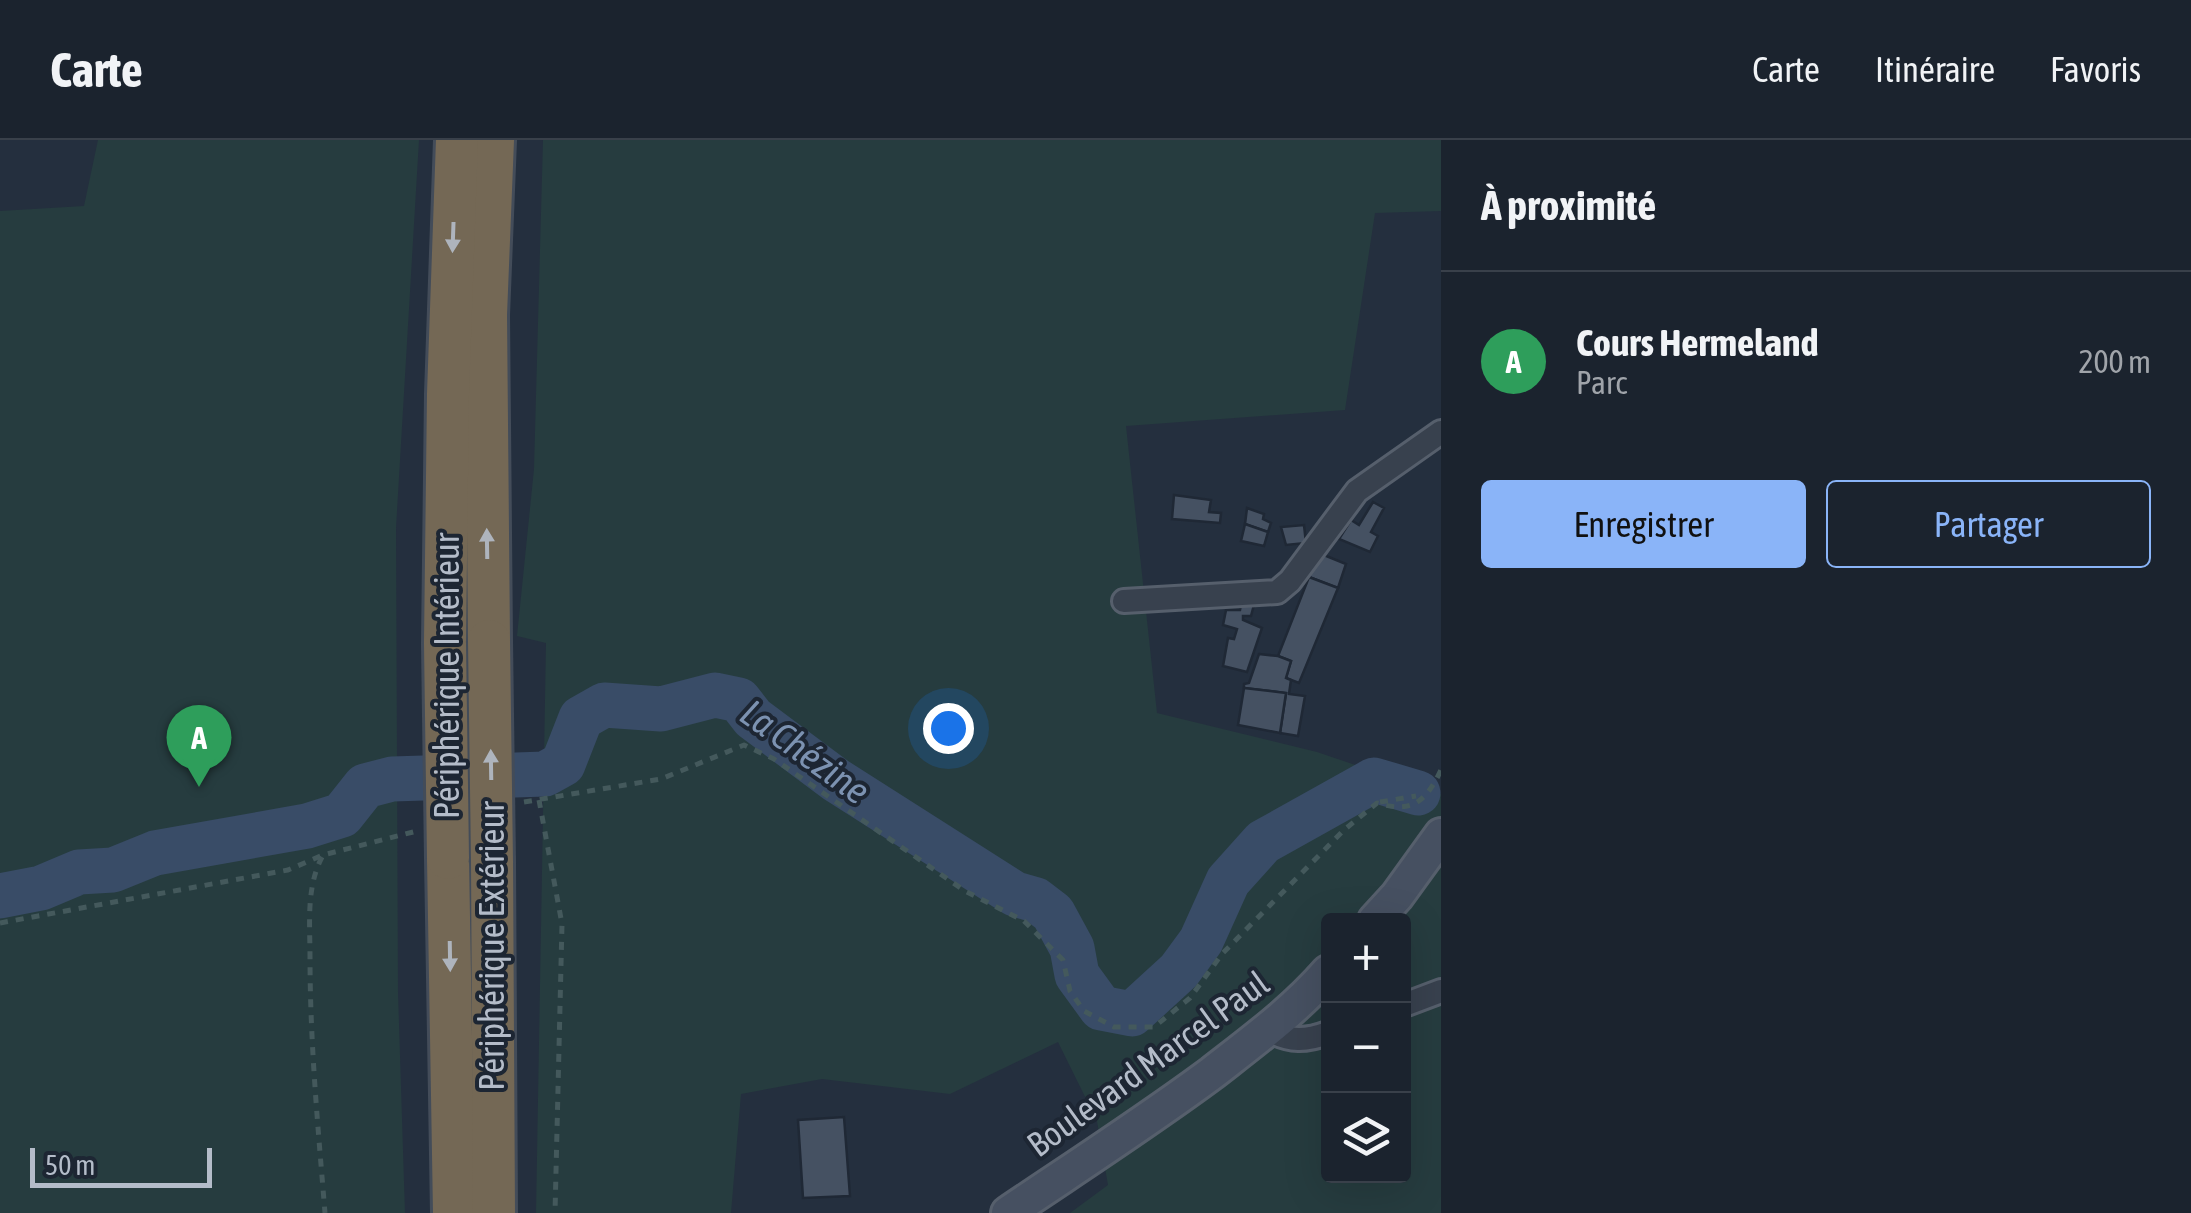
<!DOCTYPE html>
<html lang="fr">
<meta charset="utf-8">
<style>
body{margin:0;font-family:"Asap Condensed",sans-serif;background:#282f3a;color:#f1f3f6}
.controls{position:absolute;right:30px;bottom:30px;display:grid;overflow:hidden;border-radius:10px;box-shadow:0 10px 40px #0002}
.controls button{width:90px;height:90px;display:grid;place-items:center;padding:0;border:0;border-bottom:2px solid #39404a;background:#1b232e;color:#f1f3f6;font:50px sans-serif}
.scale{position:absolute;left:30px;bottom:25px;width:182px;box-sizing:border-box;padding-left:10px;border:5px solid #b4bcc9;border-top:0;font-size:28px;line-height:35px;white-space:nowrap;color:#b4bcc9;-webkit-text-stroke:8px #1d2633;paint-order:stroke}
.you{position:absolute;left:948px;top:588px;width:35px;height:35px;margin:-25px;border:8px solid #fff;border-radius:50%;background:#1a73e8;box-shadow:0 0 0 15px #1a73e833}
.badge{display:grid;place-items:center;width:65px;height:65px;border-radius:50%;background:#8ab4f8;color:#fff;font-size:32px;font-weight:700}
.pin{position:absolute;translate:-50% -82px;filter:drop-shadow(0 2px 5px #0008)}
.pin::after{content:'';position:absolute;top:52px;width:35px;height:30px;background:inherit;clip-path:polygon(0 0,100% 0,50% 100%)}
.list{margin:0;padding:0;list-style:none}
h2{display:flex;justify-content:space-between;align-items:center;height:130px;margin:0;padding:0 40px;font-size:42px}
h2 small{font-size:32px;font-weight:400;color:#a0a4aa}
.list li{display:grid;grid-template-columns:65px 1fr auto;gap:30px;align-items:center;box-sizing:border-box;height:180px;padding:0 40px;border-top:2px solid #39404a}
.list b{display:block;font-size:38px;white-space:nowrap}
.list p{margin:0;font-size:32px;white-space:nowrap;color:#a0a4aa}
.list em{font-size:32px;font-style:normal;color:#a0a4aa}
.actions{display:flex;gap:20px;padding:30px 40px}
.actions a{flex:1;padding:22px 0;border:2px solid #8ab4f8;border-radius:10px;text-align:center;font-size:35px;color:#8ab4f8}
.actions .main{background:#8ab4f8;color:#111}
.icon{flex:none;width:55px;height:55px;fill:none;stroke:currentColor;stroke-width:2;stroke-linecap:round;stroke-linejoin:round}
.map{position:relative;flex:none;width:1441px;height:1073px;overflow:hidden}
header{display:flex;align-items:center;gap:60px;box-sizing:border-box;height:140px;padding:0 50px;background:#1b232e;border-bottom:2px solid #39404a}
header strong{font-size:48px}
nav{display:flex;gap:55px;margin-inline-start:auto;font-size:35px}
main{display:flex}
aside{flex:1;background:#1b232e}
.map>svg:first-child{display:block}
.green{fill:#263c3f;fill-rule:evenodd}
.lines{fill:none;stroke-linecap:round;stroke-linejoin:round}
.river{stroke:#394c67;stroke-width:45}
.building{fill:#455162;stroke:#1f2835;stroke-width:2.5}
.street-casing{stroke:#565f6c;stroke-width:28}
.secondary-casing{stroke:#565f6c;stroke-width:38}
.highway-casing{stroke:#434c59;stroke-width:48}
.path{stroke:#44595c;stroke-width:5;stroke-dasharray:8 8;stroke-linecap:butt}
.street{stroke:#38414e;stroke-width:22}
.secondary{stroke:#465061;stroke-width:32}
.highway{stroke:#746855;stroke-width:42}
.highway-bridge-casing{stroke:#434c59;stroke-width:48;stroke-linecap:butt}
.highway-bridge{stroke:#746855;stroke-width:42}
.oneway{fill:#aeb4bd}
.labels{text-anchor:middle;stroke-width:8;stroke-linejoin:round;paint-order:stroke}
.street-label{font-size:35px;fill:#b4bcc9;stroke:#1d2633}
.water-label{font-size:38px;font-style:italic;fill:#7c92b1;stroke:#1d2633}
</style>
<header>
<strong>Carte</strong>
<nav><a>Carte</a><a>Itinéraire</a><a>Favoris</a></nav>
</header>
<main>
<div class="map">
<svg width="1441" height="1073" viewBox="0 0 1441 1073">
<rect width="100%" height="100%" fill="#242f3e"/>
<g class="green">
<path d="M 98,0 L 419,0 L 396,388 L 398,852 L 405,1073 L 0,1073 L 0,71 L 84,66 Z"/>
<path d="M 543,0 L 1441,0 L 1441,71 L 1375,73 L 1345,270 L 1126,286 L 1157,573 L 1317,612 L 1441,654 L 1441,1073 L 1070,1073 L 1108,1045 L 1097,981 L 1058,902 L 950,954 L 822,939 L 741,954 L 731,1073 L 536,1073 L 546,503 L 517,496 L 534,329 ZM 1328,780 L 1404,780 L 1404,1036 L 1328,1036 Z"/>
</g>
<g class="lines">
<path class="river" d="M 0,756 L 41,748 L 79,732 L 113,730 L 155,713 L 307,686 L 342,675 L 365,646 L 392,639 L 545,634 L 563,624 L 581,578 L 604,565 L 661,569 L 715,555 L 739,560 L 753,578 L 836,640 L 1015,754 L 1036,760 L 1053,773 L 1072,808 L 1077,835 L 1101,868 L 1132,874 L 1179,831 L 1201,801 L 1228,741 L 1263,702 L 1374,640 L 1418,653"/>
</g>
<g class="building">
<path d="M 1174,355 L 1211,360 L 1209,372 L 1221,373 L 1220,383 L 1172,379 Z"/>
<path d="M 1373,362 L 1384,368 L 1371,392 L 1378,396 L 1370,412 L 1339,399 L 1351,380 L 1359,385 Z"/>
<path d="M 1247,368 L 1264,374 L 1263,379 L 1271,383 L 1268,392 L 1245,384 Z"/>
<path d="M 1245,384 L 1268,392 L 1264,406 L 1241,401 Z"/>
<path d="M 1304,385 L 1306,403 L 1286,405 L 1281,387 Z"/>
<path d="M 1319,413 L 1346,424 L 1338,448 L 1309,437 Z"/>
<path d="M 1309,437 L 1338,448 L 1299,543 L 1286,538 L 1291,521 L 1278,516 Z"/>
<path d="M 1242,459 L 1255,461 L 1251,476 L 1243,476 L 1243,480 L 1262,488 L 1247,532 L 1223,526 L 1228,498 L 1234,499 L 1237,489 L 1223,485 L 1226,470 L 1240,470 Z"/>
<path d="M 1259,514 L 1278,516 L 1291,521 L 1286,538 L 1291,540 L 1289,554 L 1305,556 L 1298,596 L 1280,593 L 1286,553 L 1244,548 L 1244,544 L 1249,543 Z"/>
<path d="M 1244,548 L 1286,553 L 1280,593 L 1238,585 Z"/>
<path d="M 844,977 L 850,1056 L 803,1058 L 798,980 Z"/>
</g>
<g class="lines">
<g class="street-casing">
<g id="street">
<path d="M 1124,461 L 1277,452 L 1290,441 L 1357,351 L 1441,292"/>
<path d="M 1404,865 L 1441,851"/>
<path d="M 1269,890 C 1290,902 1306,901 1328,893"/>
</g>
</g>
<g class="secondary-casing">
<g id="secondary">
<path d="M 1375,780 L 1397,756 L 1441,695"/>
<path d="M 1008,1073 C 1076,1027 1146,982 1212,933 C 1253,901 1294,871 1328,832"/>
</g>
</g>
<g class="highway-casing">
<g id="highway">
<path d="M 489,501 L 486,175 L 493,0"/>
<path d="M 445,503 L 448,254 L 457,0"/>
<path d="M 448,718 L 454,1073"/>
<path d="M 492,722 L 494,1073"/>
</g>
</g>
<g class="path">
<path d="M 539,660 L 562,784 L 555,1073"/>
<path d="M 524,662 L 661,639 L 744,605 L 774,619 L 965,751 L 1024,781 L 1063,820 L 1070,851 L 1084,871 L 1114,887 L 1154,887 L 1190,858 L 1222,814 L 1344,690 L 1377,663 C 1413,674 1426,661 1441,630"/>
<path d="M 1380,662 L 1416,656"/>
<path d="M 322,717 C 306,748 310,783 310,817 C 310,903 318,987 325,1073"/>
<path d="M 0,783 L 288,730 L 323,715 L 417,691"/>
</g>
<use href="#street" class="street"/>
<use href="#secondary" class="secondary"/>
<use href="#highway" class="highway"/>
<g class="highway-bridge-casing">
<g id="highway-bridge">
<path d="M 489,501 L 492,722"/>
<path d="M 445,503 L 448,718"/>
</g>
</g>
<use href="#highway-bridge" class="highway-bridge"/>
</g>
<defs><path id="oneway-solid" d="M-6-.8H1V-3.2L6.5 0L1 3.2V.8H-6Z" transform="scale(2.5)"/></defs>
<g class="oneway">
<use href="#oneway-solid" transform="translate(453 97) rotate(92)"/>
<use href="#oneway-solid" transform="translate(487 404) rotate(-91)"/>
<use href="#oneway-solid" transform="translate(491 625) rotate(-91)"/>
<use href="#oneway-solid" transform="translate(450 816) rotate(89)"/>
</g>
<g class="labels">
<g class="street-label">
<text transform="translate(447 536) rotate(-90)" y="12">Périphérique Intérieur</text>
<text transform="translate(492 806) rotate(-90)" y="12">Périphérique Extérieur</text>
<text transform="translate(1148 924) rotate(-36)" y="12">Boulevard Marcel Paul</text>
</g>
<g class="water-label">
<text transform="translate(805 612) rotate(36)" y="13">La Chézine</text>
</g>
</g>
</svg>
<div class="controls">
<button>+</button>
<button>−</button>
<button><svg class="icon" aria-label="layers" viewBox="0 0 24 24"><path d="M12 4l9 5-9 5-9-5zM3 14l9 5 9-5"/></svg></button>
</div>
<div class="scale">50 m</div>
<div class="you"></div>
<div class="pin badge" style="left:199px;top:647px;background:#2e9e5b">A</div>
</div>
<aside>
<h2>À proximité<small></small></h2>
<ul class="list">
<li><span class="badge" style="background:#2e9e5b">A</span><div><b>Cours Hermeland</b><p>Parc</p></div><em>200 m</em></li>
</ul>
<div class="actions"><a class="main">Enregistrer</a><a>Partager</a></div>
</aside>
</main>
